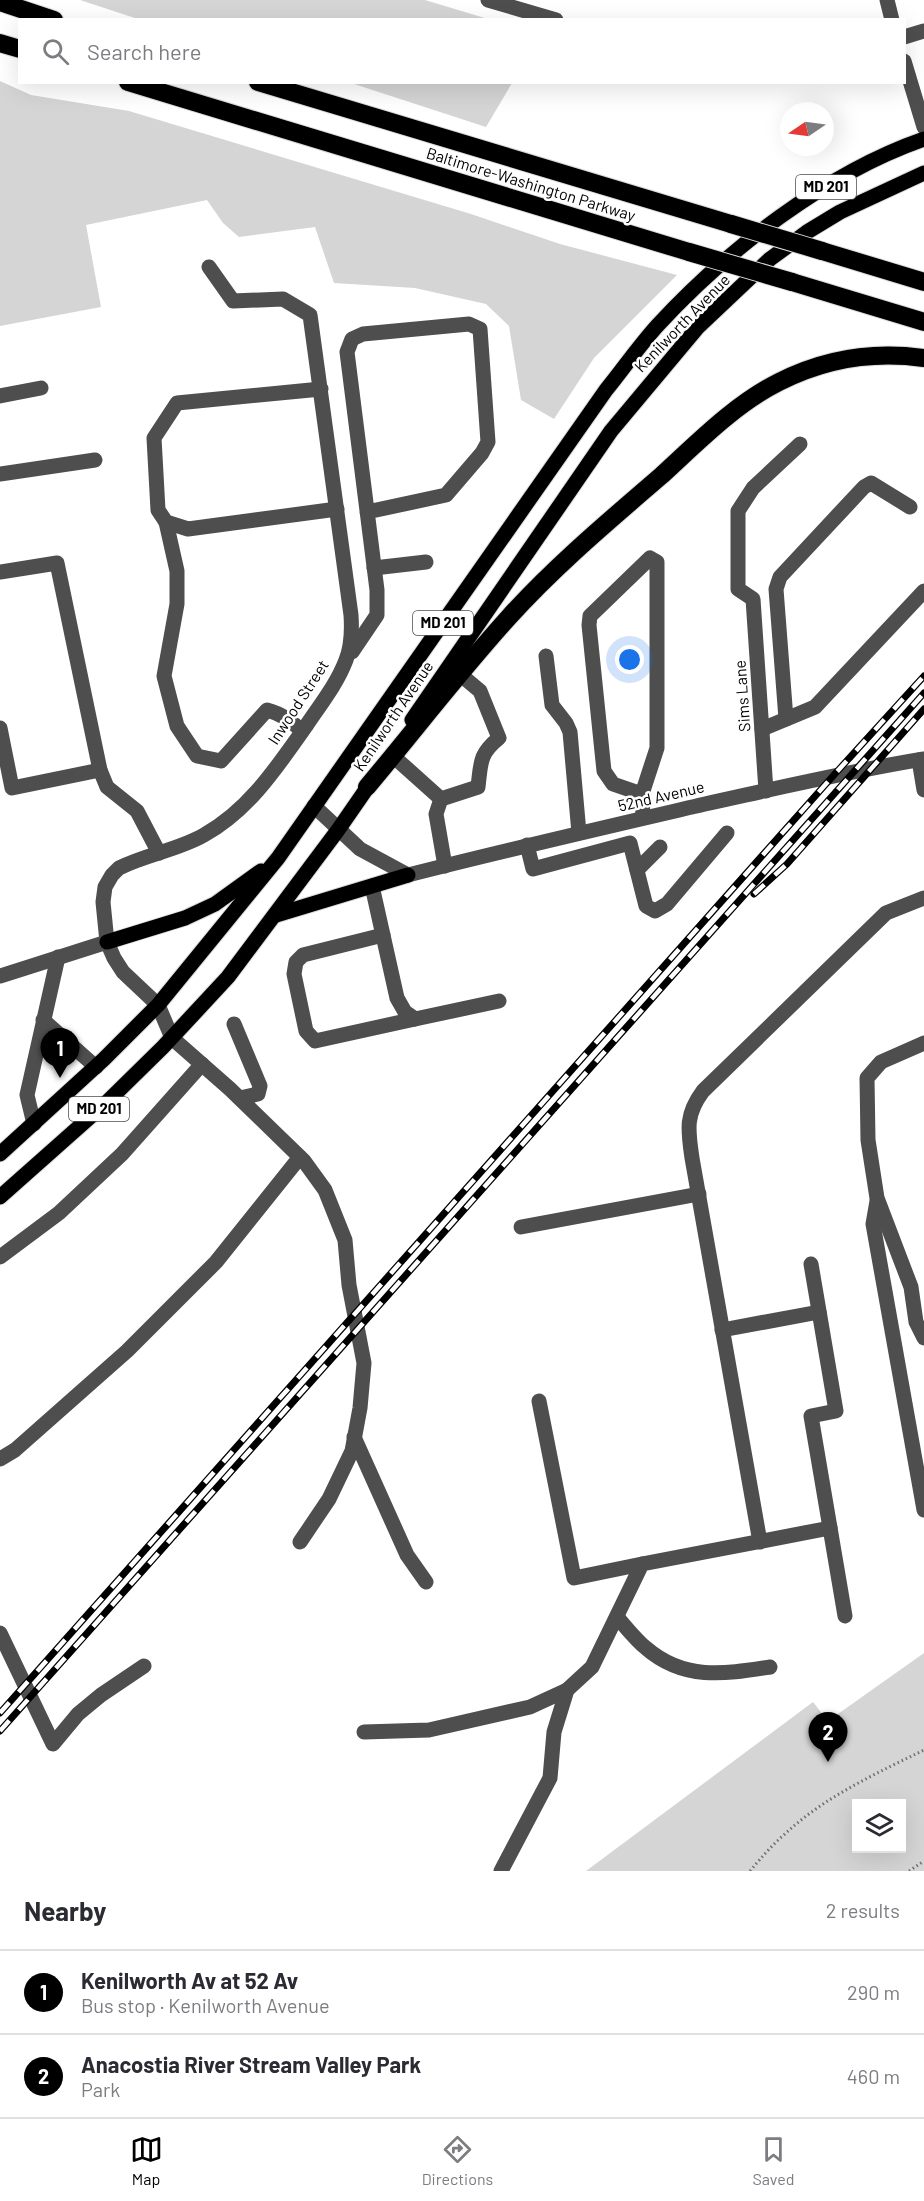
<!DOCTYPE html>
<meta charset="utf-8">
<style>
body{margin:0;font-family:Barlow,sans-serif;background:#f7f7f7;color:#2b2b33}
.controls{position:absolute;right:18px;bottom:18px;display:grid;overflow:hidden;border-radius:0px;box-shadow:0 6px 24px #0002}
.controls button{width:54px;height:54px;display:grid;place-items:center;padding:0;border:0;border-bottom:2px solid #e1e1e2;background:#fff;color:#2b2b33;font:30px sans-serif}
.compass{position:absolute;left:780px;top:102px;width:54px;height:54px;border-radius:50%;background:#fff;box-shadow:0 6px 24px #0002;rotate:257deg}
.you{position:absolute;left:630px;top:660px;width:21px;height:21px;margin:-15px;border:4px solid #fff;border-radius:50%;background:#1a73e8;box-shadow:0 0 0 9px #1a73e833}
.badge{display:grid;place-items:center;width:39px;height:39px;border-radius:50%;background:#000;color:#fff;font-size:20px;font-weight:700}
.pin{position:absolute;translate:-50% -50px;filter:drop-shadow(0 2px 3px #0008)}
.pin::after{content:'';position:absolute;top:32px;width:21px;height:18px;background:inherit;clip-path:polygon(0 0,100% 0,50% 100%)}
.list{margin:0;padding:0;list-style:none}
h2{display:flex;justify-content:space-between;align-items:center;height:78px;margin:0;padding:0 24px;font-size:26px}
h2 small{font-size:20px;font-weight:400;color:#7c7c81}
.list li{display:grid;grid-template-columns:39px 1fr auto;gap:18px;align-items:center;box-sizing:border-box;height:84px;padding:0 24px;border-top:2px solid #e1e1e2}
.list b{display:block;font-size:22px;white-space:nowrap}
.list p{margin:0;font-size:20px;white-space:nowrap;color:#7c7c81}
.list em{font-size:20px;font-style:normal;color:#7c7c81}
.icon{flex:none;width:33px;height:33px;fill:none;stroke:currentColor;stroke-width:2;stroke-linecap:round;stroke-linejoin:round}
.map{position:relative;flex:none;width:924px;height:1871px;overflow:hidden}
.search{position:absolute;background:#fff;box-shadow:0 6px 24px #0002;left:18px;right:18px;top:18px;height:66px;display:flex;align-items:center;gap:15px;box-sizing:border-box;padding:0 21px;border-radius:0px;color:#7c7c81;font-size:22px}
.sheet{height:246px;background:#fff}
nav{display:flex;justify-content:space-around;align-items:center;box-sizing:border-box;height:84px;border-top:2px solid #e1e1e2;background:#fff;font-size:16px;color:#7c7c81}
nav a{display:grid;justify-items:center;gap:3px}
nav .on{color:#000}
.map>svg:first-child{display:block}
.green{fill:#d5d5d5;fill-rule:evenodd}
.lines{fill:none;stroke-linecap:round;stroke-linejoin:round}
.major-casing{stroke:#dbdbdb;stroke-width:17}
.highway-casing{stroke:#dbdbdb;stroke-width:20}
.path{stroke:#707070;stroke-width:3;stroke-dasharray:1.5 3;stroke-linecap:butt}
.minor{stroke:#4e4e4e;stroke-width:15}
.major{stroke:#000;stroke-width:15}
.highway{stroke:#000;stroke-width:18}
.rail-casing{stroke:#000;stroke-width:7}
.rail{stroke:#fff;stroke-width:4.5;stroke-dasharray:14;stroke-linecap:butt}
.highway-bridge-casing{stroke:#dbdbdb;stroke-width:20;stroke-linecap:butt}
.highway-bridge{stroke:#000;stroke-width:18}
.labels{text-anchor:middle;stroke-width:5;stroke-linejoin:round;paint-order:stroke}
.shield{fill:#fff;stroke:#4c4c4c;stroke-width:1.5}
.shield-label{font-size:15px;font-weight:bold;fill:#000}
.street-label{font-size:16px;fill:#000;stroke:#fff}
</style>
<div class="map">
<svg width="924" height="1871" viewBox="0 0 924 1871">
<rect width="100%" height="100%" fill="#fff"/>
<g class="green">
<path d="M 80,0 L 425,0 L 488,19 L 141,20 Z"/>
<path d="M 0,81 L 31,95 L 129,111 L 471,214 L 560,244 L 677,275 L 594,358 L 554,419 L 521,400 L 509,326 L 486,304 L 415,288 L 334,283 L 315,227 L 239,237 L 223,223 L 207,200 L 86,225 L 101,307 L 0,326 Z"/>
<path d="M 351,83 L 512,83 L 486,127 Z"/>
<path d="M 924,1653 L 924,1871 L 586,1871 L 813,1702 L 828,1721 ZM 856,1804 L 902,1804 L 902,1848 L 856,1848 Z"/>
</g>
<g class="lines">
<g class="major-casing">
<g id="major">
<path d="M 412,720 L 611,431 L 698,327 L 770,259 L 807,232 L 840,212 L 924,173"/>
<path d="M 276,915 L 408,875"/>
<path d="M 107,942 L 185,918 L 215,904 L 261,871"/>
<path d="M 0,1154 L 104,1059 L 158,1005 L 278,858 L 606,390 C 623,369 639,346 657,326 C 727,250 826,173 924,139"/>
<path d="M 0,1197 L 107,1102 L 163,1047 L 228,977 L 338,830 L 374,778"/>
</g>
</g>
<g class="highway-casing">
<g id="highway">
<path d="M 0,2 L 54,20"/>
<path d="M 0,43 L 20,49"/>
<path d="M 128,82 L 689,252"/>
<path d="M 258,82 L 731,224"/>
<path d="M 822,251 L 924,282"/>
<path d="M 792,282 L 924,322"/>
<path d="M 367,787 C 414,731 460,671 509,617 C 556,565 610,520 662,475 C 698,442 735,404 779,382 C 824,359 874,351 924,358"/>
</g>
</g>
<g class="path">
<path d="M 750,1871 C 761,1858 772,1845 785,1834 C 824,1797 877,1773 924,1750"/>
<path d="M 909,1871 L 924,1861"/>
</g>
<g class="minor">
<path d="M 488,0 L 556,20"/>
<path d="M 887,0 L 892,20"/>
<path d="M 904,37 L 924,31"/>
<path d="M 904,61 L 924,127"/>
<path d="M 209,267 L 233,301 L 283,299 L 310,315 L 351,615 C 352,630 352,645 346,660 C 337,684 320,705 306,726 C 277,767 249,810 204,835 C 178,850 147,854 119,868 L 112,875 L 105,887 L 103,902 L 107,942 L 114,958 L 123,972 L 158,1005 L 172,1038 L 230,1089 L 304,1161 L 325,1190 L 345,1240 L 349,1285 L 364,1363 L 360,1408 L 352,1451 L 329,1499 L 300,1542"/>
<path d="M 321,389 L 177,403 L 154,438 L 158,510 L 166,522 L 188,529 L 337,509"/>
<path d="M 0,396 L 41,388"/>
<path d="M 0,474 L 95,460"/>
<path d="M 166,522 L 177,571 L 177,604 L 164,676 L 177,726 L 197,756 L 221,761 L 267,710 C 282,714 291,721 302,731"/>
<path d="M 374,568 L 426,562"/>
<path d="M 0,572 L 57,563 L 100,770 L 107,787 L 137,811 L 159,853"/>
<path d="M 352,652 L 377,615 L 377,590 L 347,352 L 352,339 L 363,334 L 469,324 L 480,329 L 488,442 L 482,453 L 446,495 L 367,512"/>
<path d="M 546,656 L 552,705 L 566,723 L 570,732 L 579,833"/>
<path d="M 786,719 L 776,589 L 780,577 L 864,487 L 871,483 L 910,507"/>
<path d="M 0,728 L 12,788 L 100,770"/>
<path d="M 762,729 L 815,707 L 924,591"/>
<path d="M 393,756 L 441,799"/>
<path d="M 919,760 L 924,790"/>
<path d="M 766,791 L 753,599 L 738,589 L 738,511 L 753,488 L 800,444"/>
<path d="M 642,794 L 613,784 L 604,771 L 589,625 L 590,616 L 650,558 L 657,562 L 657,748 L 642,794 L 643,818"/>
<path d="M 314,806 L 360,849 L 408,875 C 506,850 606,827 705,804 C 778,788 850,771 924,759"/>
<path d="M 527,845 L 533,869 L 630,843 L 646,906 L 655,911 L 667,904 L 727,833"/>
<path d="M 445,866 L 436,814 L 441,799 L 478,787 C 481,763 479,754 499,738 L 480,691 L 461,675"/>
<path d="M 637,870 L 660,847"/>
<path d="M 372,886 L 397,998 L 405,1012 L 415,1019 L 499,1001"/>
<path d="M 383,935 L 303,955 L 296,962 L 294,974 L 306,1031 L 315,1041 L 415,1019"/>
<path d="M 0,976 L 107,942"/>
<path d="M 43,1020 L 96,1067"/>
<path d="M 234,1024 L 260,1086 L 258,1094 L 240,1098"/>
<path d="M 924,1043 L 881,1062 L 867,1078 L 868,1140 L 877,1198 L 911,1287 L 916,1322 L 924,1338"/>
<path d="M 34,1124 L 27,1095 L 58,957"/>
<path d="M 877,1201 L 873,1224 L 924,1510"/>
<path d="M 521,1227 L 699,1194"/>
<path d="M 0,1257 L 59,1213 L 122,1154 L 202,1064"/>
<path d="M 811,1264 L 836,1411 L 811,1416 L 845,1616"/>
<path d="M 722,1330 L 819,1312"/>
<path d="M 539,1401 L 574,1578 L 642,1564"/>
<path d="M 354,1437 L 407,1555 L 426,1582"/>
<path d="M 0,1459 L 15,1450 L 127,1351 L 216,1262 L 300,1157"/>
<path d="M 760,1542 L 692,1158 C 688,1130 685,1115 703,1091 L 886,913 L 924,898"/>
<path d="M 617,1617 C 626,1627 635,1639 646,1648 C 684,1681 725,1674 770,1667"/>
<path d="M 0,1633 L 53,1744 L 78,1714 L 101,1695 L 144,1666"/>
<path d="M 364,1732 L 429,1730 L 530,1707 L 567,1690"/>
<path d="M 501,1871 L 550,1778 L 554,1732 L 567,1690 L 592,1667 L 642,1564 L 830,1528"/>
</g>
<use href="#major" class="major"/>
<use href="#highway" class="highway"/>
<g class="rail-casing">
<g id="rail">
<path d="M 754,894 L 787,864 L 924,709"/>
<path d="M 0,1713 L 833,776 L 924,676"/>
<path d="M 0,1731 L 924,693"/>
</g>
</g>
<use href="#rail" class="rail"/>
<g class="highway-bridge-casing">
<g id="highway-bridge">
<path d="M 731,224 L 822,251"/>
<path d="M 689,252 L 792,282"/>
</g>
</g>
<use href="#highway-bridge" class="highway-bridge"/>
</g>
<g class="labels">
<g class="shield">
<rect x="796" y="175" width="60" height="24" rx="4.5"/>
<rect x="413" y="611" width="60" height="24" rx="4.5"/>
<rect x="69" y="1097" width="60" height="24" rx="4.5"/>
</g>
<g class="shield-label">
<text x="826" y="192">MD 201</text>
<text x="443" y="628">MD 201</text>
<text x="99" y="1114">MD 201</text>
</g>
<g class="street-label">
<text transform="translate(531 184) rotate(17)" y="6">Baltimore-Washington Parkway</text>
<text transform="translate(682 323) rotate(-46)" y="6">Kenilworth Avenue</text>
<text transform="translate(742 696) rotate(-94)" y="6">Sims Lane</text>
<text transform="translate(298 702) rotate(-57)" y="6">Inwood Street</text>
<text transform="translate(393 716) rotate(-56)" y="6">Kenilworth Avenue</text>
<text transform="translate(661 796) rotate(-13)" y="6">52nd Avenue</text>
</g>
</g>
</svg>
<div class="controls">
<button><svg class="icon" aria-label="layers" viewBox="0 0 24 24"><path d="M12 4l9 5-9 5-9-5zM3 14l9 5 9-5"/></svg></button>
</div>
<svg class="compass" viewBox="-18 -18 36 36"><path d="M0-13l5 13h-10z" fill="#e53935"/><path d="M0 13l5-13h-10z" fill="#7c7c81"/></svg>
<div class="you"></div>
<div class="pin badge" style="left:60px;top:1078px">1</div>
<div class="pin badge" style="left:828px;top:1762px">2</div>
<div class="search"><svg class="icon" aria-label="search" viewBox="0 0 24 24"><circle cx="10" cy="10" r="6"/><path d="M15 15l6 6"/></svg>Search here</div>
</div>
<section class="sheet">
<h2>Nearby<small>2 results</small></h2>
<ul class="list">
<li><span class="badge">1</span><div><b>Kenilworth Av at 52 Av</b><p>Bus stop · Kenilworth Avenue</p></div><em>290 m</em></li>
<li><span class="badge">2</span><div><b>Anacostia River Stream Valley Park</b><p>Park</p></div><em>460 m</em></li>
</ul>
</section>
<nav>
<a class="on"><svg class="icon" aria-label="map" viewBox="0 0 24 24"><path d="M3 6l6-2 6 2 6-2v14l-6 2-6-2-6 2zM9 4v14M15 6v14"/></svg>Map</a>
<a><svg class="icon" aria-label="directions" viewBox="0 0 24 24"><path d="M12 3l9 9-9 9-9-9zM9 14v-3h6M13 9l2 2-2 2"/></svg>Directions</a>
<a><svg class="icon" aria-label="saved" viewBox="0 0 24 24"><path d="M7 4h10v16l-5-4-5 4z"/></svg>Saved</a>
</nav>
